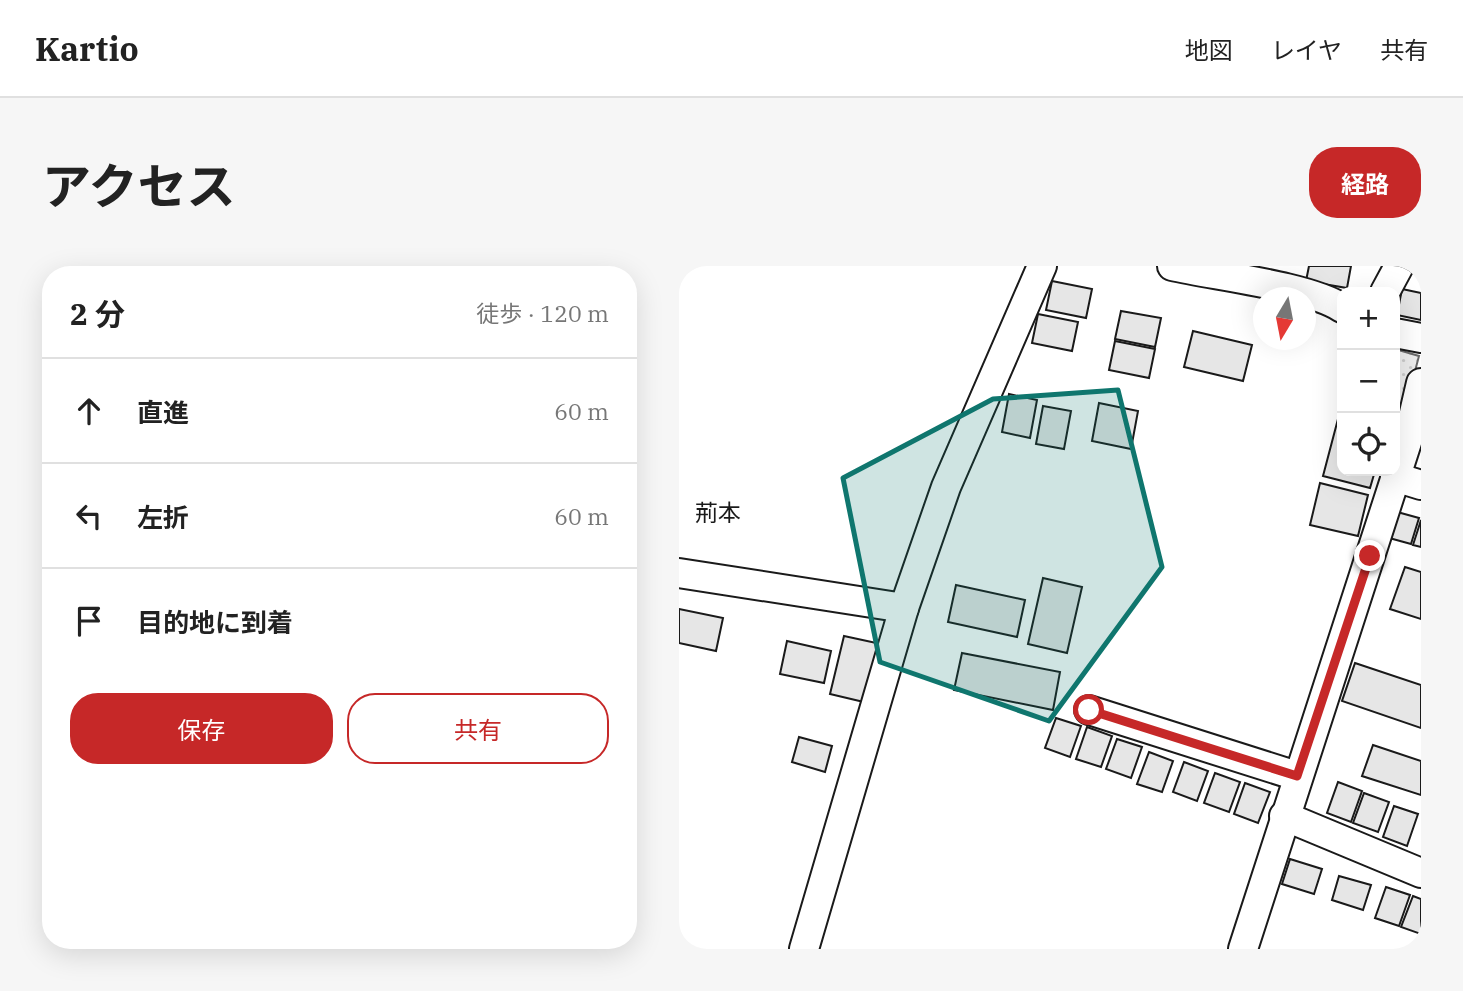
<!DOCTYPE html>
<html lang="ja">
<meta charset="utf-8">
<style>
body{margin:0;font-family:"IBM Plex Serif","Noto Sans JP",serif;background:#f6f6f6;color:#222}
.controls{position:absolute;right:21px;top:21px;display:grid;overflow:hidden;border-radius:14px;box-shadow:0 7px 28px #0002}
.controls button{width:63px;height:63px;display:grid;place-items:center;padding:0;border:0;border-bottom:2px solid #e0e0e0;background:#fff;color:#222;font:35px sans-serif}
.compass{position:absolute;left:574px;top:21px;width:63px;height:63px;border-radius:50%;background:#fff;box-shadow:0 7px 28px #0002;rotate:190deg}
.stop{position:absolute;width:21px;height:21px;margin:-16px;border:5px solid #c62828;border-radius:50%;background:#fff}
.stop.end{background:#c62828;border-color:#fff;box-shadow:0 2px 7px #0008}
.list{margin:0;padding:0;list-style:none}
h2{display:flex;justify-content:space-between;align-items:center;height:91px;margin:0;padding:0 28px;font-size:30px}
h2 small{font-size:23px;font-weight:400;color:#767676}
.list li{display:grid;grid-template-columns:46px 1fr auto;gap:21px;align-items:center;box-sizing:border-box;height:105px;padding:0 28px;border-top:2px solid #e0e0e0}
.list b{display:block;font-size:26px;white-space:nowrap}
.list em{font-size:23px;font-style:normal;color:#767676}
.actions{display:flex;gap:14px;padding:21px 28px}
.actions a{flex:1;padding:16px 0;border:2px solid #c62828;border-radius:28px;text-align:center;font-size:24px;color:#c62828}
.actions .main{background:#c62828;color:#fff}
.icon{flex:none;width:38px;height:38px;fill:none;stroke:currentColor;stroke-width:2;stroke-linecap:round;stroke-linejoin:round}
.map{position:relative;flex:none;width:742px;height:683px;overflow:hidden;border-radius:28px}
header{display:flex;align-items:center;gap:42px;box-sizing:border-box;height:98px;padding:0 35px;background:#fff;border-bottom:2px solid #e0e0e0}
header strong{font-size:33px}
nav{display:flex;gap:38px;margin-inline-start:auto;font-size:24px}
.intro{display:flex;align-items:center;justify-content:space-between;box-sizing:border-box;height:168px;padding:0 42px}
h1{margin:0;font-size:49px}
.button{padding:18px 32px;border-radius:28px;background:#c62828;color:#fff;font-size:24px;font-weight:700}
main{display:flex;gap:42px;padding:0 42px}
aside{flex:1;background:#fff;border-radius:28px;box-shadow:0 7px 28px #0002}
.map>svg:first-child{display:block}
.park{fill:url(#park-dots);stroke:#6a6a6a;stroke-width:2}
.building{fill:#e6e6e6;stroke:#1a1a1a;stroke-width:2}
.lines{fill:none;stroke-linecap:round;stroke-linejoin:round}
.minor-casing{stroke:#1a1a1a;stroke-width:32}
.minor{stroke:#fff;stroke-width:28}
.route{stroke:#c62828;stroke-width:9}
.marked{fill:#0f766e;fill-opacity:0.2;stroke:#0f766e;stroke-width:5;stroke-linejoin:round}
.labels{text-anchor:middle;stroke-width:5;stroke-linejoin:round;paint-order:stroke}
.quarter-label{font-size:23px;fill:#1a1a1a;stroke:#fff}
</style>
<header>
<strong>Kartio</strong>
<nav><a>地図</a><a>レイヤ</a><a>共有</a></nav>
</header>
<div class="intro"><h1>アクセス</h1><a class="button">経路</a></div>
<main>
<aside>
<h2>2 分<small>徒歩 · 120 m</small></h2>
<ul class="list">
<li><svg class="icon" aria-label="ahead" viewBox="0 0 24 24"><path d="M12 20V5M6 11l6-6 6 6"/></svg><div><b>直進</b></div><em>60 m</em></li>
<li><svg class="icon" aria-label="left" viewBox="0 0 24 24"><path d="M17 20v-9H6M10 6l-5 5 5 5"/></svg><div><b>左折</b></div><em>60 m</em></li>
<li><svg class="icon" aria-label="arrive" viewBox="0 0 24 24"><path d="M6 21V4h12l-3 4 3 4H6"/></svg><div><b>目的地に到着</b></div></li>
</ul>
<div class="actions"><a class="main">保存</a><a>共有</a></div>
</aside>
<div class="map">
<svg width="742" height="683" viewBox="0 0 742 683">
<defs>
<pattern id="park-dots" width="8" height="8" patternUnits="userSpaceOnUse" patternTransform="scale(1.75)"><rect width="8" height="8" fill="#ededed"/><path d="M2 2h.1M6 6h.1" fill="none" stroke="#cbcbcb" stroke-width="1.8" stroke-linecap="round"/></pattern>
</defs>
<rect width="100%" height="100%" fill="#fff"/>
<path class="park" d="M 716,83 L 740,90 L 722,158 L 716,156 Z"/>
<g class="building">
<path d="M 630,0 L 672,0 L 668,22 L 627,15 Z"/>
<path d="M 373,15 L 413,23 L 407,52 L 367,44 Z"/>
<path d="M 723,23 L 742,27 L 742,54 L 718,49 Z"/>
<path d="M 442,45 L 482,52 L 476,81 L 436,73 Z"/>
<path d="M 359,48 L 399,56 L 393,85 L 353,77 Z"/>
<path d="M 514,65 L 573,79 L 564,115 L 505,101 Z"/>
<path d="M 436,75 L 476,83 L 470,112 L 430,104 Z"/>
<path d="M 330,128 L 358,134 L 351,172 L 323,166 Z"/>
<path d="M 420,137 L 459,145 L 452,183 L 413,175 Z"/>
<path d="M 364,140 L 392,145 L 385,183 L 357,178 Z"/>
<path d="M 659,153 L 663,154 L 663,205 L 696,205 L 691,222 L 644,210 Z"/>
<path d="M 641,217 L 689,229 L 679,270 L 631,259 Z"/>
<path d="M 711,244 L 740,252 L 732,278 L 703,270 Z"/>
<path d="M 742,254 L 742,281 L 734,279 Z"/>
<path d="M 726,301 L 742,306 L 742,353 L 711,343 Z"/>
<path d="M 364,312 L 403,321 L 388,387 L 349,378 Z"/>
<path d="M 277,319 L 346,334 L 338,371 L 269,356 Z"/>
<path d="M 0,343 L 44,352 L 37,385 L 0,377 Z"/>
<path d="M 165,370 L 202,378 L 189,437 L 151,428 Z"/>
<path d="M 108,375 L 152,385 L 145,417 L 101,408 Z"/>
<path d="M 283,387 L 381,406 L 374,444 L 275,424 Z"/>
<path d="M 676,397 L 742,419 L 742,462 L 663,435 Z"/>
<path d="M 377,452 L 402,460 L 391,491 L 366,482 Z"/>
<path d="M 408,461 L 433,470 L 422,501 L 397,493 Z"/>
<path d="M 120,471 L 153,480 L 146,506 L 113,496 Z"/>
<path d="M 438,473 L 463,481 L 452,512 L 427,503 Z"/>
<path d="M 694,479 L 742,495 L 742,529 L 683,510 Z"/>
<path d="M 470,486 L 494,495 L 483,526 L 458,518 Z"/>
<path d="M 505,496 L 529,505 L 518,535 L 494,526 Z"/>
<path d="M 536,507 L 561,516 L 550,546 L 525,537 Z"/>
<path d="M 659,516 L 683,525 L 672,556 L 648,547 Z"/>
<path d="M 566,517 L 591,526 L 579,557 L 555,548 Z"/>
<path d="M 685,527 L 710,536 L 699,566 L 674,557 Z"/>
<path d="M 715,540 L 739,548 L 728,580 L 704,571 Z"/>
<path d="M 611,593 L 643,603 L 635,628 L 603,618 Z"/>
<path d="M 660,610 L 692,619 L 684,644 L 653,634 Z"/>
<path d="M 707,621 L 731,629 L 720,660 L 696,652 Z"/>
<path d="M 734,630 L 742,633 L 742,668 L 722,661 Z"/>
</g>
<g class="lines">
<g class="minor-casing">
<g id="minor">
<path d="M 493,0 C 537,10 629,20 663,42"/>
<path d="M 706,26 L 720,0"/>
<path d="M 716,67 L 742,72"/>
<path d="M 716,211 L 742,219"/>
<path d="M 0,307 L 225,342"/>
<path d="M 410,444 L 618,510"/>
<path d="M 605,550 L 742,607"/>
<path d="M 125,683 L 225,342 L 267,221 L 363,0"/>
<path d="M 564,683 L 729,173 L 742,117"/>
</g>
</g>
<use href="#minor" class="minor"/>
</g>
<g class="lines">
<path class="route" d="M 410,444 L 618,510 L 691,290"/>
</g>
<path class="marked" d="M 439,124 L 483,301 L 370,455 L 201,396 L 164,212 L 314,133 Z"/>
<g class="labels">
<g class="quarter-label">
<text x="39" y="255">荊本</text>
</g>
</g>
</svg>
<div class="controls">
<button>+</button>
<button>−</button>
<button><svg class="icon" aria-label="locate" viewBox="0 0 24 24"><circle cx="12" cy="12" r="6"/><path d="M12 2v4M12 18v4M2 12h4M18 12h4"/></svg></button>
</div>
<svg class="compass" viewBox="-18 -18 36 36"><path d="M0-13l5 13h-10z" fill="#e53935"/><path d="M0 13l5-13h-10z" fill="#767676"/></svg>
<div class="stop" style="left:410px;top:444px"></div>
<div class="stop end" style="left:691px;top:290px"></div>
</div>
</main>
